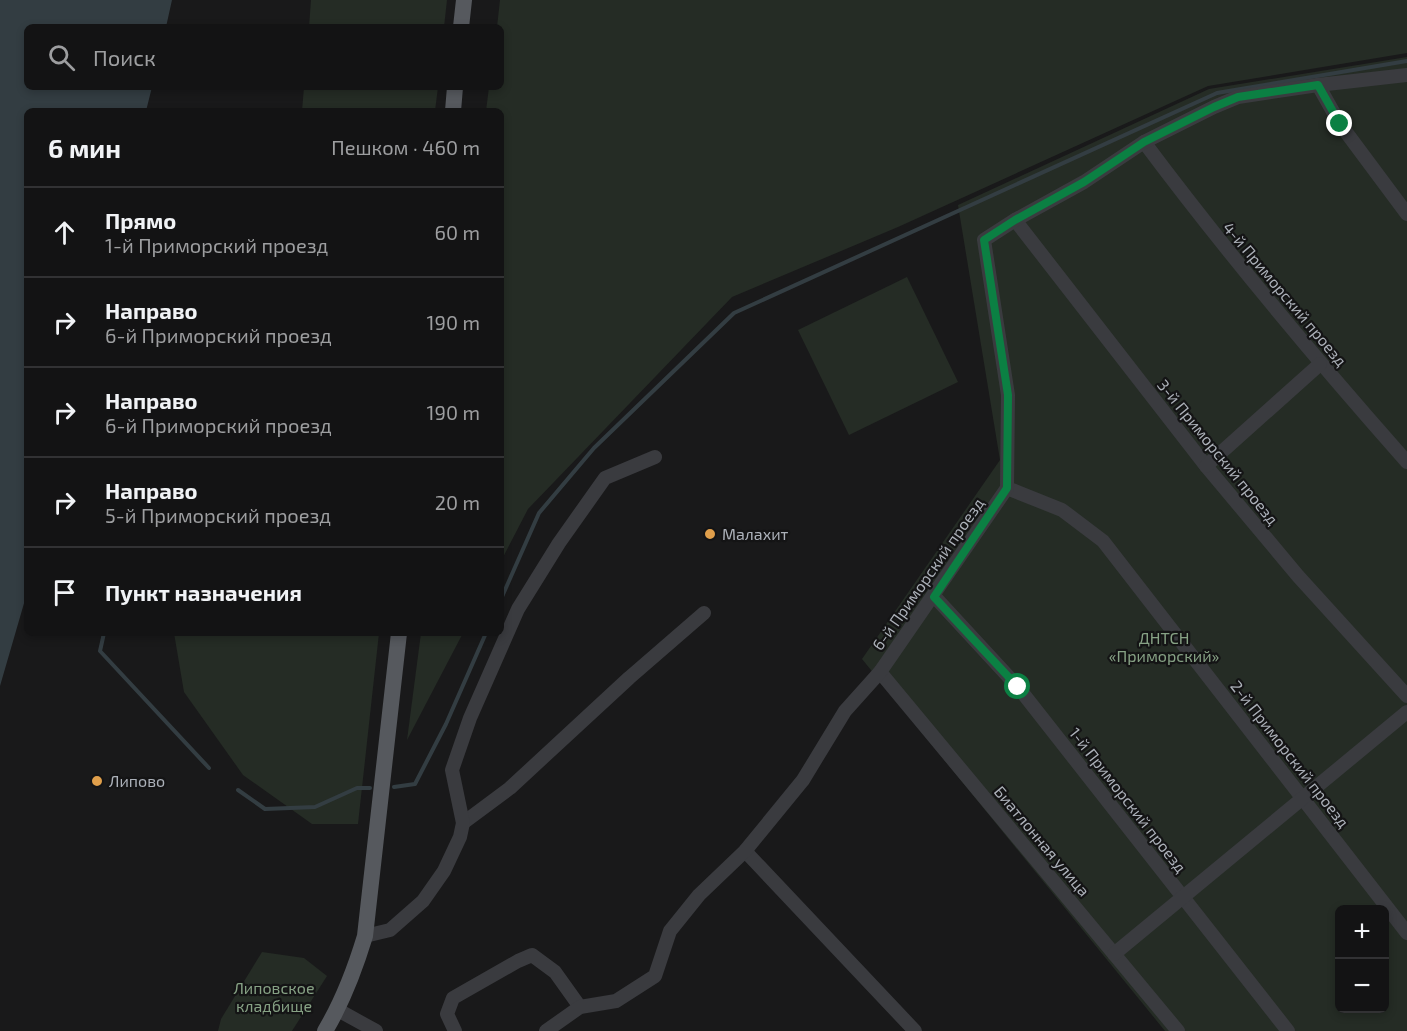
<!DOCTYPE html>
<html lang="ru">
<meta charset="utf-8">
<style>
body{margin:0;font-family:"Exo 2",sans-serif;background:#1c1c1d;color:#f1f3f6}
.controls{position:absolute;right:18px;bottom:18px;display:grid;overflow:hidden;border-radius:9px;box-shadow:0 3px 9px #0003}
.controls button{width:54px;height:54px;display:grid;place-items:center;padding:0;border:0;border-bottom:2px solid #323234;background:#131314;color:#f1f3f6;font:30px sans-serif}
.stop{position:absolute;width:18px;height:18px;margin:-14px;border:4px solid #0b8043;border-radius:50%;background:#fff}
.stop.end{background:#0b8043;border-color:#fff;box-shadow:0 2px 6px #0008}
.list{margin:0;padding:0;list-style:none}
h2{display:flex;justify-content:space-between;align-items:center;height:78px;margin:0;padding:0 24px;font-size:26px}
h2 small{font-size:20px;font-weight:400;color:#9d9ea0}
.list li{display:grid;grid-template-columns:39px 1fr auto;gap:18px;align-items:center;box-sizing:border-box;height:90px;padding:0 24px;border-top:2px solid #323234}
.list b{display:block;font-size:22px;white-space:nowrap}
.list p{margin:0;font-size:20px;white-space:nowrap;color:#9d9ea0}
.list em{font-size:20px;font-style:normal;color:#9d9ea0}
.icon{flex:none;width:33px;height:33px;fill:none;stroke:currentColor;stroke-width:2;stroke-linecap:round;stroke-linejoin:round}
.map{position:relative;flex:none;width:1407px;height:1031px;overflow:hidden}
.search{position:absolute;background:#131314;box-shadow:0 3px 9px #0003;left:24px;top:24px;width:480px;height:66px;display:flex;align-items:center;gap:15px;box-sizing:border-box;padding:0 21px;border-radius:9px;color:#9d9ea0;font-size:22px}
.panel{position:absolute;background:#131314;box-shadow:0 3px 9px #0003;left:24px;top:108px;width:480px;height:528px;border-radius:9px}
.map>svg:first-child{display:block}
.green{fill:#252c25;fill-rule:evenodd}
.water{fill:#333d42}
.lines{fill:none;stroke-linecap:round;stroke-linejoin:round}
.stream{stroke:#333d42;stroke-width:4}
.minor{stroke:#3a3b3f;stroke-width:14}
.major{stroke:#56595e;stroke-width:16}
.route{stroke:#0b8043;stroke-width:8}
.poi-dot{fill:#e09f4b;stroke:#141415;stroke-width:2}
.labels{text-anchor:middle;stroke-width:4.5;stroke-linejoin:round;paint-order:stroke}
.street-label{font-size:16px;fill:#acb1b9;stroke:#141415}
.poi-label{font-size:16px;fill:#acb1b9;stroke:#141415;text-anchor:start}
.park-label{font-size:16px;fill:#87a285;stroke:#141415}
</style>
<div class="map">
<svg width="1407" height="1031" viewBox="0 0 1407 1031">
<rect width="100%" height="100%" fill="#19191a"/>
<g class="green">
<path d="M 311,0 L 447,0 L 444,27 L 309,27 Z"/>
<path d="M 500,0 L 1407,0 L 1407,53 L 1208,86 L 898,227 L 732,297 L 528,509 L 501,561 L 501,111 L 486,111 L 489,87 L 501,87 L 501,27 L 497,27 Z"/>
<path d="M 1407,57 L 1407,1031 L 1165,1031 L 862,659 L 1000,460 L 958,205 L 1209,89 ZM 1340,910 L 1384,910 L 1384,1008 L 1340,1008 Z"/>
<path d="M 304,87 L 438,87 L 435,111 L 302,111 Z"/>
<path d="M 907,277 L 958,382 L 849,435 L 798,330 Z"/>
<path d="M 174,633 L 379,633 L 358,824 L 312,824 L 243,775 L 184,692 Z"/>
<path d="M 421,633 L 463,633 L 407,740 Z"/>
<path d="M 262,952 L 304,958 L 327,976 L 292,1031 L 218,1031 L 221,1019 Z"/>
</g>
<path class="water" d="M 0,0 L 172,0 L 166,27 L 27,27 L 27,87 L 152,87 L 146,111 L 27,111 L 27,593 L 0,686 Z"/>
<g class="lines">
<g class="stream">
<path d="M 501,599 L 539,513 L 594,448 L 734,313 L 1217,93 L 1407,61"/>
<path d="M 104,633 L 100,651 L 209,768"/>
<path d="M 394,787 L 415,784 L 446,724 L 486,633"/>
<path d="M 238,790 L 265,809 L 315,807 L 357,788 L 370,788"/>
</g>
<g class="minor">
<path d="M 1318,85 L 1340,124 L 1407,214"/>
<path d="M 1144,142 C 1227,253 1315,358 1407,462"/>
<path d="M 1015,220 L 1206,466 L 1298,576 L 1407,696"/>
<path d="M 1206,466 L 1320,364"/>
<path d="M 1007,488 L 1062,510 L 1103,541 L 1407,933"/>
<path d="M 934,596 L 1018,687 L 1288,1031"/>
<path d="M 880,672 L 1178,1031"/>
<path d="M 463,823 L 510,788 L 629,678 L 704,613"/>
<path d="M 745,851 L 915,1031"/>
<path d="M 365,936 L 390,930 L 423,901 L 444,871 L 460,837 L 463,823 L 452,770 L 470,718 L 518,609 L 559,543 L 605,478 L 655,457"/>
<path d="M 1114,954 L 1407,712"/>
<path d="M 338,1010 L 376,1031"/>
<path d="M 455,1031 L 447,1014 L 453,998 L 518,961 L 532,955 L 555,972 L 580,1007"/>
<path d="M 546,1031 L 580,1007 L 616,1001 L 655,976 L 670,931 L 699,895 L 745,851 L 803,780 L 845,711 L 880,672 L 1007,488 L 1008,395 L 984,240 L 1015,220 L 1084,182 L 1144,142 L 1214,107 L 1238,97 L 1318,85 L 1407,75"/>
</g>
<g class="major">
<path d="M 461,27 L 464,0"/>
<path d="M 453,111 L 455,87"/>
<path d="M 325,1031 C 343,1001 355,969 365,936 L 399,633"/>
</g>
</g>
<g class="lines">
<path class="route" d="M 1018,687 L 934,597 L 1007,488 L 1008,395 L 984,240 L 1015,220 L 1084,182 L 1144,142 L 1214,107 L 1238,97 L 1318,85 L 1340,124"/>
</g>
<g class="poi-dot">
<circle cx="710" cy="534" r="6"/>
<circle cx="97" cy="781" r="6"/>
</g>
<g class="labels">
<g class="street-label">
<text transform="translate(1285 294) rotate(50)" y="6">4-й Приморский проезд</text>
<text transform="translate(1218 452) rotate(51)" y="6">3-й Приморский проезд</text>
<text transform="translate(928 574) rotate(-55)" y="6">6-й Приморский проезд</text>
<text transform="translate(1290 754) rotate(52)" y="6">2-й Приморский проезд</text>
<text transform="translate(1128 800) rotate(52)" y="6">1-й Приморский проезд</text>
<text transform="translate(1042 841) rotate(50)" y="6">Биатлонная улица</text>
</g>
<g class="poi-label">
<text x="722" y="540">Малахит</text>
<text x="109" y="787">Липово</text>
</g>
<g class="park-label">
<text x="1164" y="644">ДНТСН<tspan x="1164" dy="18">«Приморский»</tspan></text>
<text x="274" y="994">Липовское<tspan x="274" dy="18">кладбище</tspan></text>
</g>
</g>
</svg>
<div class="controls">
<button>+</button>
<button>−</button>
</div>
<div class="stop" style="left:1018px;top:687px"></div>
<div class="stop end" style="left:1340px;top:124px"></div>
<div class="search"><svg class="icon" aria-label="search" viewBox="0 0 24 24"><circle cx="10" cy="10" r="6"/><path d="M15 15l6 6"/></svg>Поиск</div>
<section class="panel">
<h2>6 мин<small>Пешком · 460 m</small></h2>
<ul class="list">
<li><svg class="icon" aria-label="ahead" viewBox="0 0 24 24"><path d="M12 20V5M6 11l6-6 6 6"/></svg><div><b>Прямо</b><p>1-й Приморский проезд</p></div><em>60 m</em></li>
<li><svg class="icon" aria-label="right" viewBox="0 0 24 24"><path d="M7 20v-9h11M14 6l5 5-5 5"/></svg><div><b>Направо</b><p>6-й Приморский проезд</p></div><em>190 m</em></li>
<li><svg class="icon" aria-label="right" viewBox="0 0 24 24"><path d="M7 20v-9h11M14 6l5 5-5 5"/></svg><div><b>Направо</b><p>6-й Приморский проезд</p></div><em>190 m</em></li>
<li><svg class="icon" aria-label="right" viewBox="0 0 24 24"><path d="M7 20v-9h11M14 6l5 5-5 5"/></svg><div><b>Направо</b><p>5-й Приморский проезд</p></div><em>20 m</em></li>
<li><svg class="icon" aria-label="arrive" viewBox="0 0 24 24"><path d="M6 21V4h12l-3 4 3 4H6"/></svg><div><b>Пункт назначения</b></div></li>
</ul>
</section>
</div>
